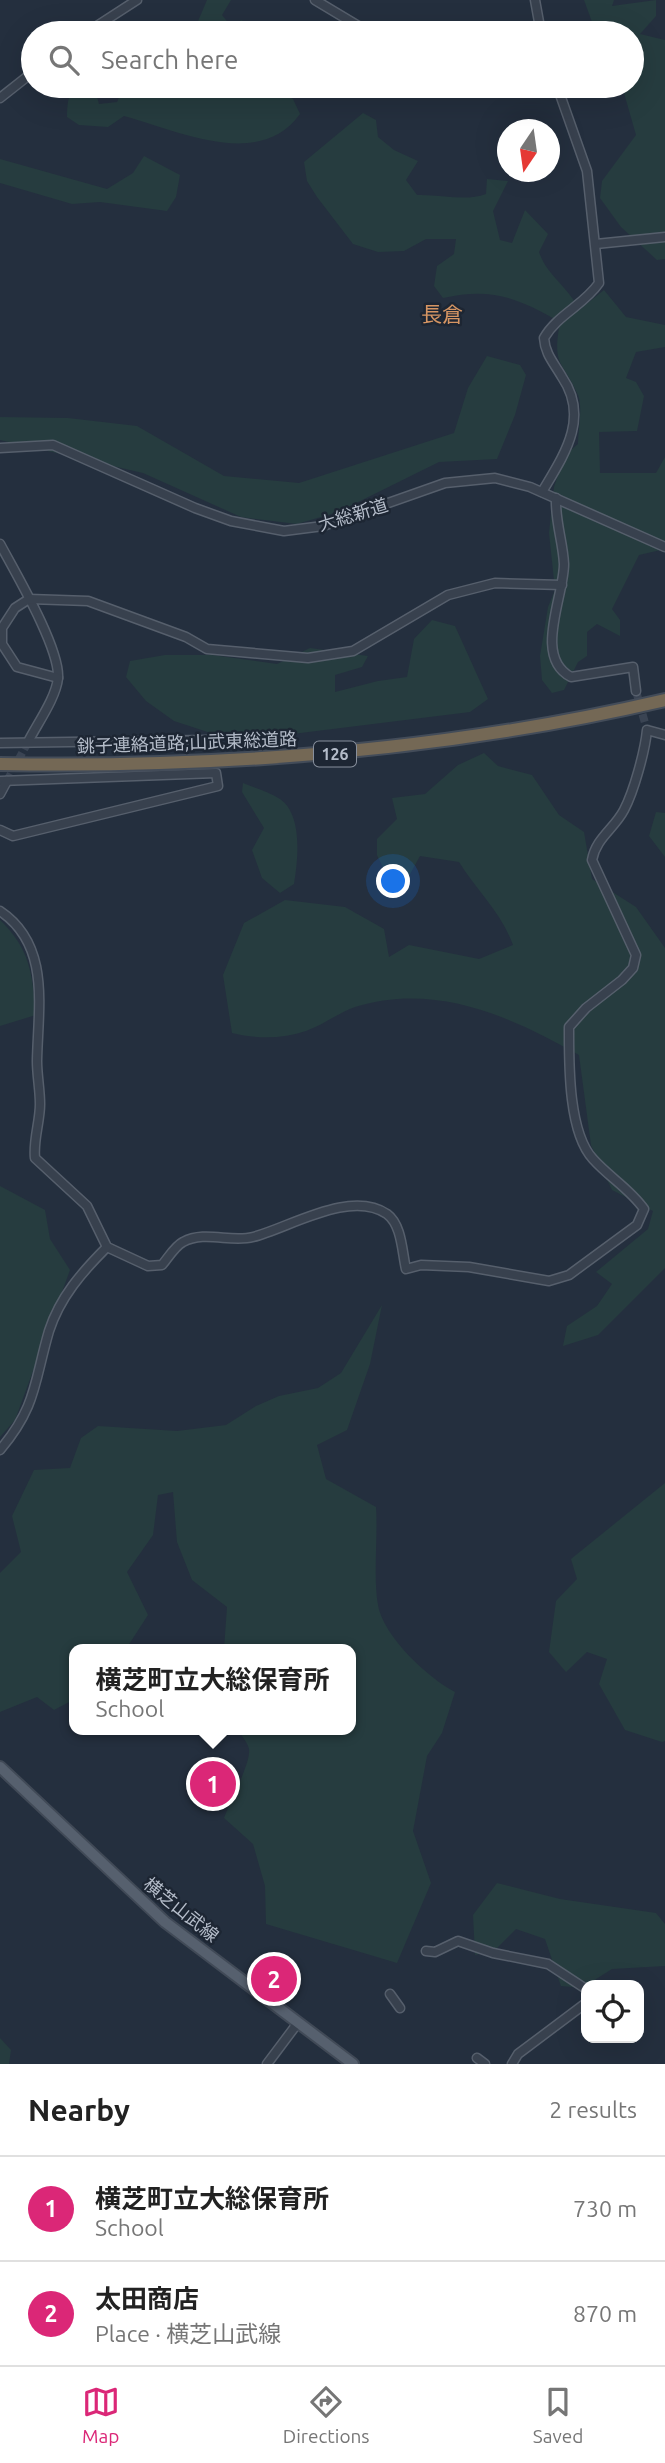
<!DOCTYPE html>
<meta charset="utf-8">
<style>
body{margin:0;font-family:Ubuntu,"Noto Sans JP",sans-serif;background:#f6f6f6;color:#222}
.controls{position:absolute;right:21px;bottom:21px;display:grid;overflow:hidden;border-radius:14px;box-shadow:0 7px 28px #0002}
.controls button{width:63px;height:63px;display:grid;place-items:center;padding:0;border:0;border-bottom:2px solid #e0e0e0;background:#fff;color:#222;font:35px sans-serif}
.compass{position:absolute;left:497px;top:119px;width:63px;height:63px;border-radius:50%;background:#fff;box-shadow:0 7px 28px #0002;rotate:193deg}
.you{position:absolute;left:394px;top:882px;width:24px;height:24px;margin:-18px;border:5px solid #fff;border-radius:50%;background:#1a73e8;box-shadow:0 0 0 10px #1a73e833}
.badge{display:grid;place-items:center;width:46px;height:46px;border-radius:50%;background:#db2777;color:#fff;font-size:23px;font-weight:700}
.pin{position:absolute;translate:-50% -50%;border:4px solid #fff;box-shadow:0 2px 7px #0006}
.popup{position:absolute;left:69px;top:1644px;width:287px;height:91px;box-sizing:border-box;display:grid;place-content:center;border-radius:14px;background:#fff;filter:drop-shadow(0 2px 5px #0005);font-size:23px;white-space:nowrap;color:#767676}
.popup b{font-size:26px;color:#222}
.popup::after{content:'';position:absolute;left:50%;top:100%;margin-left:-14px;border:14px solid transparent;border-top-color:#fff}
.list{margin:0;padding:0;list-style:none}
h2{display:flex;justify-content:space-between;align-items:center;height:91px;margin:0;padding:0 28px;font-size:30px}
h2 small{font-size:23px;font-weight:400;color:#767676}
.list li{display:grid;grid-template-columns:46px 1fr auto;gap:21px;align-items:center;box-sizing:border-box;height:105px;padding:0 28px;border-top:2px solid #e0e0e0}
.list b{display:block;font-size:26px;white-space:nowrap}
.list p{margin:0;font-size:23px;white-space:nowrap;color:#767676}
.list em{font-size:23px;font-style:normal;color:#767676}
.icon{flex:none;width:38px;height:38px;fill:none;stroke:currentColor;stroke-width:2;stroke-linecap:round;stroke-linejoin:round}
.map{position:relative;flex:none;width:665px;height:2064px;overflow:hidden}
.search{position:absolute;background:#fff;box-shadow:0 7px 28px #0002;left:21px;right:21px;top:21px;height:77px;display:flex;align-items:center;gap:18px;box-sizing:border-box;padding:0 24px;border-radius:38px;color:#767676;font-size:26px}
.sheet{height:301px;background:#fff}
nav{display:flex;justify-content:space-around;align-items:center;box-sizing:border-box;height:98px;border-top:2px solid #e0e0e0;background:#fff;font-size:19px;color:#767676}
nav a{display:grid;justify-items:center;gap:4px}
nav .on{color:#db2777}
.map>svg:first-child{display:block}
.green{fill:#263c3f}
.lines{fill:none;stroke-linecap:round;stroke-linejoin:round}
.minor-tunnel{stroke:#3a4453;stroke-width:8;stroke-dasharray:8 4;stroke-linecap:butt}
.minor-casing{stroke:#565f6c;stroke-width:11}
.major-casing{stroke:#414a57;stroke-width:14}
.highway-casing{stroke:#434c59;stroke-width:16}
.minor{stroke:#38414e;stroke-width:8}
.major{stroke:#56606e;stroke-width:10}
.highway{stroke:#746855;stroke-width:12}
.labels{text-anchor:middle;stroke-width:5;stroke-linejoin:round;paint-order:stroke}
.shield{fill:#1d2633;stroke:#878f9c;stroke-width:2}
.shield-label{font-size:16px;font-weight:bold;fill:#b4bcc9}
.street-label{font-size:18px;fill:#b4bcc9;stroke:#1d2633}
.quarter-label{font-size:21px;fill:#d59563;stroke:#1d2633}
</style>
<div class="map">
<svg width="665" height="2064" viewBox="0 0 665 2064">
<rect width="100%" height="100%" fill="#242f3e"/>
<g class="green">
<path d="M 207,0 L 231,0 L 222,15 L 230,25 L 242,20 L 251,33 L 193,33 Z"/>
<path d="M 584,0 L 614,0 L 612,6 L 656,0 L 656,16 L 640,34 L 665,40 L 665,259 L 657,260 L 621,227 L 600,198 L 602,181 L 636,135 L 622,86 L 632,86 L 632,33 L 596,33 Z"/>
<path d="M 90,86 L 94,86 L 99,104 L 117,102 L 124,86 L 270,86 L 293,99 L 300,114 C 259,171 177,130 124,116 L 108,127 L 79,125 L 67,117 C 68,87 70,98 90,86 Z"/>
<path d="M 363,113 L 376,120 L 378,137 L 394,150 L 418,161 L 406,180 L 417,195 C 440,194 465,202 486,194 L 487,179 L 508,181 L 493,211 L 500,240 L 512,243 L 525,210 L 548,234 L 539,252 C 547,276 569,287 579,310 L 604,290 L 626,317 L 665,325 L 665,347 L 636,352 L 626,378 L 636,382 L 644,396 L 637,431 L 599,432 L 600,473 L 656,473 L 665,457 L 665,549 L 639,555 L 612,609 L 620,620 L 620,636 L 597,624 L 587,632 L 587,656 L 578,662 L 564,690 L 552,693 L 542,680 L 540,656 L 548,607 L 555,590 L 549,533 L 554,487 L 565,455 L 578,444 C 578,431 583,407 578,395 C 562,359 552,367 560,322 C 518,298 492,287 443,298 L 434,286 L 437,266 L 454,254 L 456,239 L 426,239 L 404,251 L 378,252 L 353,244 L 317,197 L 307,181 L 304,162 Z"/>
<path d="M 144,156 L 180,175 L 176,197 L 167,211 L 100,202 L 72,204 L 0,183 L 0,159 L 107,189 L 133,173 Z"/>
<path d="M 487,356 L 520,365 L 526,375 L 515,415 L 497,459 L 439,462 L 338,512 L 297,524 L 241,517 L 143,473 L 0,440 L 0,417 L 68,418 L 137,426 L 224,476 L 299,483 L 454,433 L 468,388 Z"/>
<path d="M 432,620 L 455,626 L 488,699 L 470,712 L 235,741 L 174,721 L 146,701 L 126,677 L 130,661 L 165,655 L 212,655 L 277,664 L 310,648 L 368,656 L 362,667 L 335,675 L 335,692 L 378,681 L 407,677 L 414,639 Z"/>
<path d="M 484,753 L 498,766 L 532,775 L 559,815 L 584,832 L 592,879 L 636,907 L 665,948 L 665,1268 L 598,1335 L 563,1346 L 567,1326 L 597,1306 L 612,1284 L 596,1272 L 648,1229 L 653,1211 L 612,1190 L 591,1145 L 579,1055 C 510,1016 435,982 355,1007 C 338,1013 323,1025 306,1031 C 283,1039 256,1039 232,1033 L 223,975 L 244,923 L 285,900 L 345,907 L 384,929 L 389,957 L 409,945 L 479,959 L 513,945 C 501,912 477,891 459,862 L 420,856 L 397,898 L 377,855 L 377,839 L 397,819 L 392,798 L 425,794 L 458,765 Z"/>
<path d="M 243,783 C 255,788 269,792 280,799 C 303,815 298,860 294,884 L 280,893 L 262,878 L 252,850 L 264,828 L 242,792 Z"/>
<path d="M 656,812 L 665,813 L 665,857 L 649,836 Z"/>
<path d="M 0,920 C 31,950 32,974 36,1015 L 0,1026 Z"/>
<path d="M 0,1186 L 45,1210 L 50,1239 L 70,1270 L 15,1420 L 0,1437 Z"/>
<path d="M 382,1305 L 370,1364 L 347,1430 L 317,1445 L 326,1479 L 376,1507 C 378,1536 373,1578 378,1605 C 383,1636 428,1678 455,1692 L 442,1733 L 427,1756 L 413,1831 L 431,1883 L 397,1963 L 266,1924 L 265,1886 L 253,1844 L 224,1818 C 230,1802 251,1763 249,1749 C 248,1743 241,1735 238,1730 L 351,1730 L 351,1649 L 224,1649 L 227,1607 L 192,1580 L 177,1542 L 173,1492 L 158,1495 L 153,1535 L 127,1572 L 148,1615 L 126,1649 L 75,1649 L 75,1699 L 54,1710 L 37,1697 L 0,1712 L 0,1573 L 21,1552 L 12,1516 L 34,1470 L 70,1468 L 81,1438 L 98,1426 L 177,1431 L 226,1425 L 256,1406 L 279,1396 L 318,1388 L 341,1373 Z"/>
<path d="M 665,1483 L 665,1741 L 662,1742 L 625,1730 L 599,1684 L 607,1659 L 587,1652 L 566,1672 L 549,1652 L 556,1601 L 577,1579 L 571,1559 Z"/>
<path d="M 497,1883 L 560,1899 L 656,1913 L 665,1924 L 665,1966 L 612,1969 L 582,1988 L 561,1986 L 545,1939 L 516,1929 L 494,1951 L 475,1955 L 473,1915 Z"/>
<path d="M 0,2038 L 11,2050 L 9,2064 L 0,2064 Z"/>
</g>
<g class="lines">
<g class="minor-tunnel">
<path d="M 636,691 L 647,730"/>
<path d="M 7,781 L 28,742"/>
</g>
<g class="minor-casing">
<g id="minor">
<path d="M 315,0 L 370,33"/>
<path d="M 535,0 L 541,33"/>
<path d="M 86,33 L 137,0"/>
<path d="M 451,86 L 461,92 L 474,86"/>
<path d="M 0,98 L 33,72"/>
<path d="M 596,244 L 665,237"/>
<path d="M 0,448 L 53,445 L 195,508 L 231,521 L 284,531 L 323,526 L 445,483 L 495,478 L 530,487 L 665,547"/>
<path d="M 542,492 C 564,455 590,418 562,377 C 554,363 545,354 544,338 C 557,315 584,305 599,283 L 587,171 L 557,86"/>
<path d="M 556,498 C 555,521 563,542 564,564 C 564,597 533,657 571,677 L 633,667 L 636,691"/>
<path d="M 0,544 C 15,572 60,648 58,678 C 56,698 37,724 28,742"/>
<path d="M 58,678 L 17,667 L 2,644 L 2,628 L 15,608 L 29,599 L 88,601 L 186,637 L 207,649 L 308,658 L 353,651 L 448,595 L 495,583 L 562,585"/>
<path d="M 0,743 L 209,740"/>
<path d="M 0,781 L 216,773 L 218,786 L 13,836 L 0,830"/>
<path d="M 0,794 L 7,781"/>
<path d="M 0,911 C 51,945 38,1008 37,1061 C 37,1075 40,1090 40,1104 C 40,1122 33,1140 35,1158 L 87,1206 L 107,1247 L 148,1266 L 162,1265 C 168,1258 175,1246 183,1242 C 205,1230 231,1243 253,1237 C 289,1228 350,1189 387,1214 C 402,1225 402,1252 406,1269 L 421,1265 L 469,1267 L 549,1281 L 569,1275 L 637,1225 L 644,1209 C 630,1189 609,1177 593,1159 C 568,1132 569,1063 569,1027 L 586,1008 L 622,980 L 633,968 L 636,955 L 592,860 C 596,838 614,829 624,810 C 634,791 645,751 647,730 L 665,735"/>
<path d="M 0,1450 C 37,1406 34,1382 49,1331 C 60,1297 82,1272 107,1247"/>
<path d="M 426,1951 L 435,1952 L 458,1941 L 493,1953 L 548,1964 L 586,1989"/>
<path d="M 390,1994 L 400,2008"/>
<path d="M 477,2058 L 485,2064"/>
<path d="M 267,2064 L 297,2024"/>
<path d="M 512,2064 L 518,2054 L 586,2003"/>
</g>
</g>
<g class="major-casing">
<path id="major" d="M 0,1767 L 165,1922 L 353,2064"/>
</g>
<g class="highway-casing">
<path id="highway" d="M 0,764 C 224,768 446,751 665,700"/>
</g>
<use href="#minor" class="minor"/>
<use href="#major" class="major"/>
<use href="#highway" class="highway"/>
</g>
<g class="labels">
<rect class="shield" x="314" y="741.5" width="42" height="25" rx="5"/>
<g class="shield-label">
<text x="335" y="760">126</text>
</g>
<g class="street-label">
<text transform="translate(353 515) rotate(-17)" y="6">大総新道</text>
<text transform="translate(187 743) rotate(-2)" y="6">銚子連絡道路;山武東総道路</text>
<text transform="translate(181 1910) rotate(39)" y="6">横芝山武線</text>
</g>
<g class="quarter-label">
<text x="442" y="322">長倉</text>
</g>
</g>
</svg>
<div class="controls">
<button><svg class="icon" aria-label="locate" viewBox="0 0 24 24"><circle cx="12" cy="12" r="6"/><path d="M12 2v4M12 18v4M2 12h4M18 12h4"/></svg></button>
</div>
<svg class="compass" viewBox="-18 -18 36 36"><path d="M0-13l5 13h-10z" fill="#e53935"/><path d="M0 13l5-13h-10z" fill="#767676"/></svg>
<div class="you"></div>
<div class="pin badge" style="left:213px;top:1784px">1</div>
<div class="popup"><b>横芝町立大総保育所</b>School</div>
<div class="pin badge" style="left:274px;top:1979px">2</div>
<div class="search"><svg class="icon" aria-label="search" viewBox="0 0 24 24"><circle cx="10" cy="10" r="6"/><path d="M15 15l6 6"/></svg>Search here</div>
</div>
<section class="sheet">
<h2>Nearby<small>2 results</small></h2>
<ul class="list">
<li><span class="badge">1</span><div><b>横芝町立大総保育所</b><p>School</p></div><em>730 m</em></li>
<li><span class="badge">2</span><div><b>太田商店</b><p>Place · 横芝山武線</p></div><em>870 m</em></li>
</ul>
</section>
<nav>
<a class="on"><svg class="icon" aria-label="map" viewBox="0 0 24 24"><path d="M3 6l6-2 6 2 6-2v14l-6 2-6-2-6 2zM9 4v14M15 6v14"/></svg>Map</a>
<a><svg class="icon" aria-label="directions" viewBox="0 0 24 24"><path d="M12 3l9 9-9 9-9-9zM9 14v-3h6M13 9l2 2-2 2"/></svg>Directions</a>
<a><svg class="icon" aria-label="saved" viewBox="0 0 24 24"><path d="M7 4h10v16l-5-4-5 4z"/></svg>Saved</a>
</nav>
